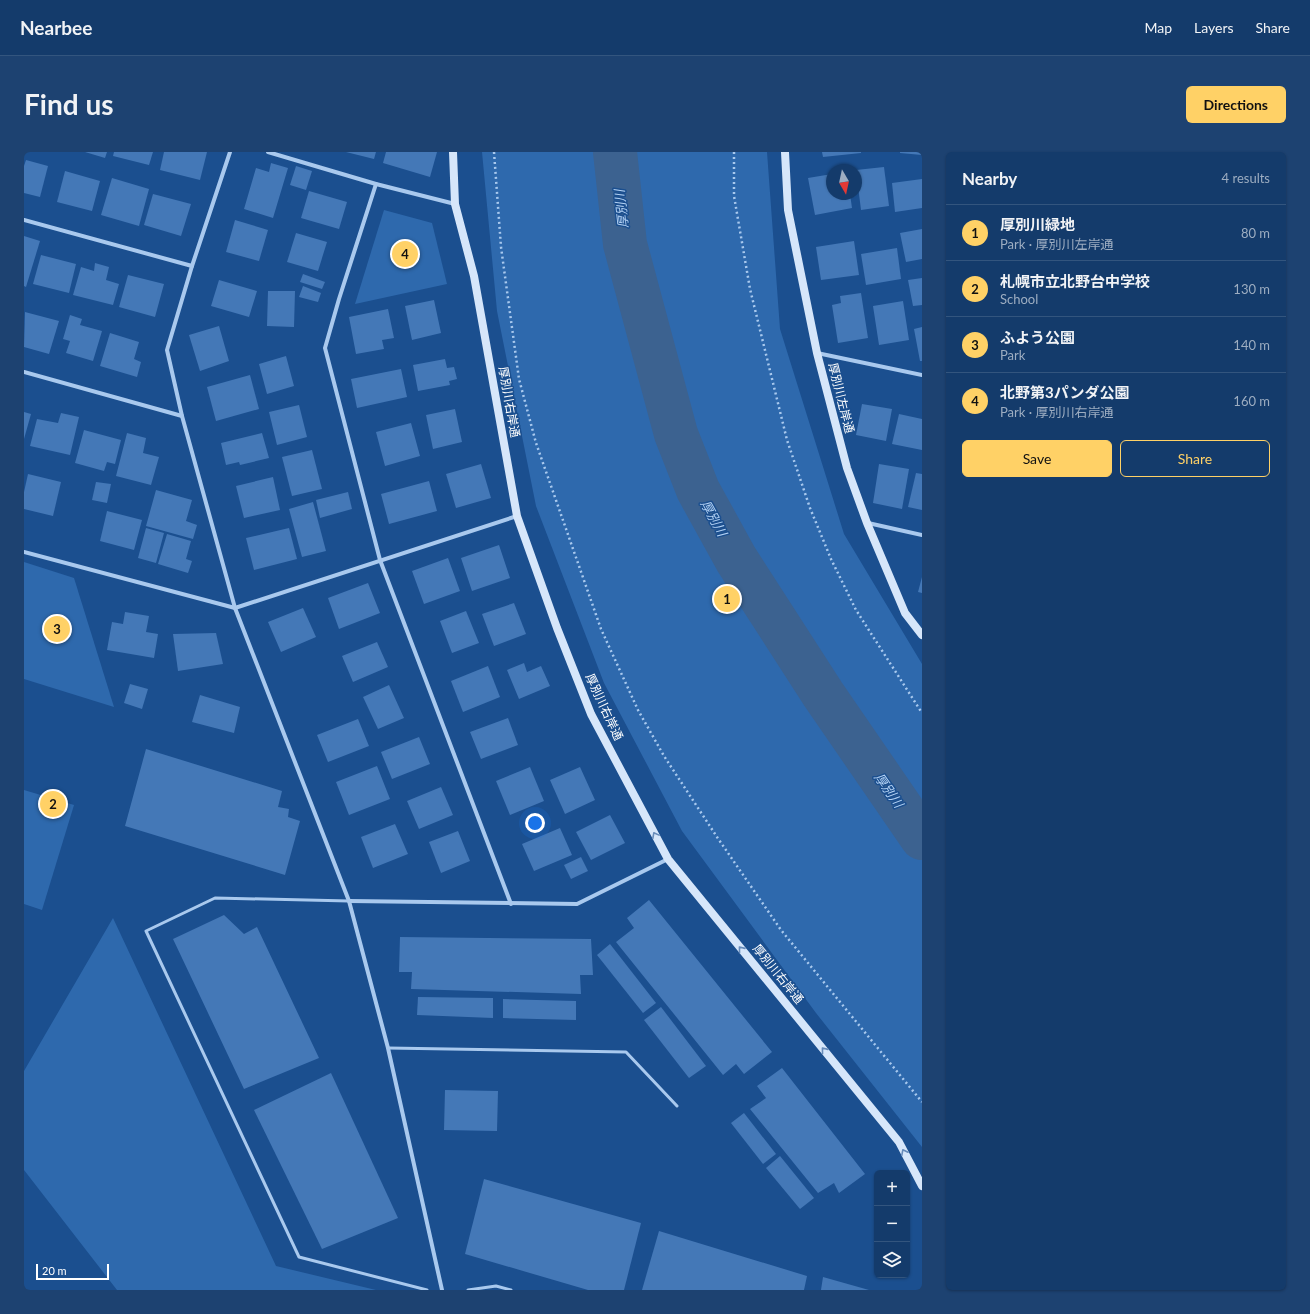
<!DOCTYPE html>
<meta charset="utf-8">
<style>
body{margin:0;font-family:Lato,"Noto Sans JP",sans-serif;background:#1d4271;color:#f1f3f6}
.controls{position:absolute;right:12px;bottom:12px;display:grid;overflow:hidden;border-radius:6px;box-shadow:0 1px 3px #0004}
.controls button{width:36px;height:36px;display:grid;place-items:center;padding:0;border:0;border-bottom:1px solid #33557e;background:#143b6b;color:#f1f3f6;font:20px sans-serif}
.compass{position:absolute;left:802px;top:12px;width:36px;height:36px;border-radius:50%;background:#143b6b;box-shadow:0 1px 3px #0004;rotate:171deg}
.scale{position:absolute;left:12px;bottom:10px;width:73px;box-sizing:border-box;padding-left:4px;border:2px solid #fff;border-top:0;font-size:11px;line-height:14px;white-space:nowrap;color:#fff;-webkit-text-stroke:3px #1b4f8f;paint-order:stroke}
.you{position:absolute;left:511px;top:671px;width:14px;height:14px;margin:-10px;border:3px solid #fff;border-radius:50%;background:#1a73e8;box-shadow:0 0 0 6px #1a73e833}
.badge{display:grid;place-items:center;width:26px;height:26px;border-radius:50%;background:#ffd166;color:#111;font-size:13px;font-weight:700}
.pin{position:absolute;translate:-50% -50%;border:2px solid #fff;box-shadow:0 1px 4px #0006}
.list{margin:0;padding:0;list-style:none}
h2{display:flex;justify-content:space-between;align-items:center;height:52px;margin:0;padding:0 16px;font-size:17px}
h2 small{font-size:13px;font-weight:400;color:#9dadc1}
.list li{display:grid;grid-template-columns:26px 1fr auto;gap:12px;align-items:center;box-sizing:border-box;height:56px;padding:0 16px;border-top:1px solid #33557e}
.list b{display:block;font-size:15px;white-space:nowrap}
.list p{margin:0;font-size:13px;white-space:nowrap;color:#9dadc1}
.list em{font-size:13px;font-style:normal;color:#9dadc1}
.actions{display:flex;gap:8px;padding:12px 16px}
.actions a{flex:1;padding:9px 0;border:1px solid #ffd166;border-radius:6px;text-align:center;font-size:14px;color:#ffd166}
.actions .main{background:#ffd166;color:#111}
.icon{flex:none;width:22px;height:22px;fill:none;stroke:currentColor;stroke-width:2;stroke-linecap:round;stroke-linejoin:round}
.map{position:relative;flex:none;width:898px;height:1138px;overflow:hidden;border-radius:6px}
header{display:flex;align-items:center;gap:24px;box-sizing:border-box;height:56px;padding:0 20px;background:#143b6b;border-bottom:1px solid #33557e}
header strong{font-size:19px}
nav{display:flex;gap:22px;margin-inline-start:auto;font-size:14px}
.intro{display:flex;align-items:center;justify-content:space-between;box-sizing:border-box;height:96px;padding:0 24px}
h1{margin:0;font-size:28px}
.button{padding:10px 18px;border-radius:6px;background:#ffd166;color:#111;font-size:14px;font-weight:700}
main{display:flex;gap:24px;padding:0 24px}
aside{flex:1;background:#143b6b;border-radius:6px;box-shadow:0 1px 3px #0004}
.map>svg:first-child{display:block}
.green{fill:#2e69ad}
.lines{fill:none;stroke-linecap:round;stroke-linejoin:round}
.river{stroke:#3c6290;stroke-width:44}
.building{fill:#4478b7}
.path{stroke:#a9c9ee;stroke-width:2.5;stroke-dasharray:2 3;stroke-linecap:butt}
.lane{stroke:#a9c9ee;stroke-width:3}
.street{stroke:#a9c9ee;stroke-width:4}
.secondary{stroke:#d6e6fa;stroke-width:8}
.oneway{stroke:#668bba}
.labels{text-anchor:middle;stroke-width:3;stroke-linejoin:round;paint-order:stroke}
.street-label{font-size:12px;fill:#fff;stroke:#1b4f8f}
.water-label{font-size:13px;font-style:italic;fill:#b5d3f5;stroke:#1b4f8f}
</style>
<header>
<strong>Nearbee</strong>
<nav><a>Map</a><a>Layers</a><a>Share</a></nav>
</header>
<div class="intro"><h1>Find us</h1><a class="button">Directions</a></div>
<main>
<div class="map">
<svg width="898" height="1138" viewBox="0 0 898 1138">
<rect width="100%" height="100%" fill="#1b4f8f"/>
<g class="green">
<path d="M 458,0 L 743,0 L 756,177 L 820,382 L 898,512 L 898,995 L 792,861 L 658,679 L 580,531 L 512,354 L 473,159 Z"/>
<path d="M 360,58 L 408,71 L 423,132 L 331,152 Z"/>
<path d="M 0,410 L 50,426 L 90,555 L 0,527 Z"/>
<path d="M 0,638 L 50,653 L 18,758 L 0,752 Z"/>
<path d="M 89,766 L 252,1114 L 352,1138 L 93,1138 L 0,1018 L 0,919 Z"/>
</g>
<g class="lines">
<path class="river" d="M 591,0 L 601,92 L 652,282 L 674,338 L 712,407 L 799,542 L 898,686"/>
</g>
<g class="building">
<path d="M 61,0 L 83,0 L 81,6 Z"/>
<path d="M 90,0 L 129,0 L 125,13 L 89,4 Z"/>
<path d="M 140,0 L 183,0 L 176,28 L 136,18 Z"/>
<path d="M 322,0 L 352,0 L 350,7 Z"/>
<path d="M 362,0 L 413,0 L 406,25 L 359,11 Z"/>
<path d="M 798,0 L 837,0 L 837,1 L 799,5 Z"/>
<path d="M 876,0 L 898,0 L 898,3 L 876,1 Z"/>
<path d="M 2,8 L 24,14 L 16,45 L 0,41 L 0,14 Z"/>
<path d="M 247,11 L 264,16 L 249,66 L 220,57 L 232,16 L 245,20 Z"/>
<path d="M 272,14 L 288,19 L 282,38 L 266,33 Z"/>
<path d="M 860,15 L 865,54 L 837,58 L 832,18 Z"/>
<path d="M 41,19 L 76,29 L 68,59 L 33,50 Z"/>
<path d="M 808,22 L 808,42 L 826,42 L 828,56 L 791,63 L 784,26 Z"/>
<path d="M 88,26 L 125,37 L 115,74 L 77,63 Z"/>
<path d="M 898,27 L 898,56 L 871,60 L 868,31 Z"/>
<path d="M 285,39 L 323,50 L 315,77 L 277,66 Z"/>
<path d="M 129,42 L 167,52 L 157,84 L 120,73 Z"/>
<path d="M 211,68 L 244,78 L 235,109 L 202,100 Z"/>
<path d="M 898,77 L 898,107 L 882,110 L 876,81 Z"/>
<path d="M 272,81 L 303,90 L 294,119 L 263,110 Z"/>
<path d="M 0,84 L 16,89 L 2,135 L 0,134 Z"/>
<path d="M 830,89 L 835,123 L 797,128 L 792,95 Z"/>
<path d="M 873,96 L 877,127 L 842,133 L 837,102 Z"/>
<path d="M 17,103 L 52,112 L 45,141 L 9,132 Z"/>
<path d="M 71,111 L 85,115 L 82,128 L 95,132 L 89,153 L 49,143 L 57,115 L 70,119 Z"/>
<path d="M 279,122 L 301,130 L 298,137 L 276,130 Z"/>
<path d="M 104,123 L 140,132 L 131,165 L 95,155 Z"/>
<path d="M 898,126 L 898,153 L 889,154 L 884,128 Z"/>
<path d="M 195,128 L 233,139 L 225,165 L 187,154 Z"/>
<path d="M 279,134 L 297,141 L 294,150 L 275,145 Z"/>
<path d="M 244,139 L 271,139 L 270,175 L 243,174 Z"/>
<path d="M 837,141 L 844,186 L 814,191 L 808,153 L 817,151 L 816,144 Z"/>
<path d="M 410,148 L 417,181 L 388,188 L 381,154 Z"/>
<path d="M 879,149 L 885,188 L 855,193 L 849,154 Z"/>
<path d="M 364,157 L 370,186 L 358,188 L 360,197 L 332,202 L 325,165 Z"/>
<path d="M 1,160 L 35,169 L 25,202 L 0,195 Z"/>
<path d="M 46,163 L 58,167 L 56,173 L 78,179 L 69,209 L 42,201 L 46,189 L 39,187 Z"/>
<path d="M 195,174 L 205,209 L 176,219 L 165,183 Z"/>
<path d="M 898,175 L 898,209 L 896,209 L 890,177 Z"/>
<path d="M 86,181 L 115,190 L 110,207 L 117,210 L 113,225 L 76,214 Z"/>
<path d="M 262,204 L 270,234 L 243,242 L 235,212 Z"/>
<path d="M 421,207 L 423,216 L 430,215 L 433,227 L 425,229 L 426,233 L 394,239 L 389,213 Z"/>
<path d="M 377,217 L 383,245 L 333,256 L 327,227 Z"/>
<path d="M 226,223 L 235,257 L 192,269 L 183,235 Z"/>
<path d="M 838,252 L 868,257 L 862,289 L 832,283 Z"/>
<path d="M 275,253 L 283,285 L 253,293 L 245,260 Z"/>
<path d="M 431,257 L 438,290 L 409,297 L 402,263 Z"/>
<path d="M 0,260 L 7,262 L 0,287 Z"/>
<path d="M 37,261 L 55,265 L 46,303 L 6,294 L 13,267 L 34,271 Z"/>
<path d="M 875,262 L 898,267 L 898,298 L 868,292 Z"/>
<path d="M 387,271 L 396,304 L 361,314 L 352,280 Z"/>
<path d="M 60,278 L 97,288 L 91,312 L 83,310 L 80,319 L 51,311 Z"/>
<path d="M 103,281 L 122,286 L 119,301 L 135,305 L 127,333 L 92,324 Z"/>
<path d="M 238,281 L 245,306 L 216,313 L 215,310 L 202,313 L 197,291 Z"/>
<path d="M 288,298 L 298,337 L 268,344 L 258,305 Z"/>
<path d="M 457,312 L 467,346 L 432,356 L 422,322 Z"/>
<path d="M 855,312 L 885,317 L 878,357 L 849,351 Z"/>
<path d="M 892,321 L 898,322 L 898,358 L 884,355 Z"/>
<path d="M 4,322 L 37,330 L 29,364 L 0,357 L 0,340 Z"/>
<path d="M 249,325 L 256,358 L 220,366 L 212,334 Z"/>
<path d="M 405,329 L 413,359 L 365,372 L 357,342 Z"/>
<path d="M 72,330 L 87,332 L 83,351 L 68,348 Z"/>
<path d="M 132,338 L 168,348 L 162,369 L 173,373 L 169,387 L 122,374 Z"/>
<path d="M 324,340 L 328,357 L 296,366 L 292,348 Z"/>
<path d="M 289,350 L 302,399 L 278,405 L 265,357 Z"/>
<path d="M 83,359 L 118,368 L 110,398 L 76,389 Z"/>
<path d="M 122,376 L 140,381 L 132,411 L 114,406 Z"/>
<path d="M 265,376 L 273,407 L 230,418 L 222,386 Z"/>
<path d="M 143,382 L 167,389 L 162,407 L 168,409 L 164,421 L 134,412 Z"/>
<path d="M 475,393 L 486,426 L 448,439 L 437,406 Z"/>
<path d="M 424,406 L 436,439 L 400,452 L 388,419 Z"/>
<path d="M 898,425 L 898,441 L 894,440 Z"/>
<path d="M 344,431 L 356,461 L 315,477 L 304,446 Z"/>
<path d="M 490,451 L 502,482 L 470,494 L 458,462 Z"/>
<path d="M 279,456 L 292,485 L 257,500 L 244,470 Z"/>
<path d="M 442,459 L 455,491 L 428,501 L 416,469 Z"/>
<path d="M 101,460 L 125,464 L 122,480 L 134,482 L 130,506 L 83,498 L 88,470 L 99,472 Z"/>
<path d="M 192,481 L 199,512 L 154,519 L 149,482 Z"/>
<path d="M 353,490 L 364,515 L 329,530 L 318,504 Z"/>
<path d="M 500,511 L 503,520 L 517,514 L 526,534 L 495,547 L 483,518 Z"/>
<path d="M 464,514 L 476,545 L 439,560 L 427,529 Z"/>
<path d="M 106,532 L 124,537 L 118,557 L 100,551 Z"/>
<path d="M 365,533 L 380,566 L 354,577 L 339,545 Z"/>
<path d="M 176,543 L 216,555 L 210,581 L 168,570 Z"/>
<path d="M 484,566 L 494,593 L 457,607 L 446,580 Z"/>
<path d="M 334,567 L 345,594 L 304,610 L 293,583 Z"/>
<path d="M 395,585 L 406,612 L 368,627 L 357,600 Z"/>
<path d="M 122,597 L 258,639 L 254,655 L 265,657 L 264,665 L 276,669 L 261,723 L 101,674 Z"/>
<path d="M 353,614 L 366,647 L 325,663 L 312,630 Z"/>
<path d="M 506,615 L 520,649 L 486,663 L 472,629 Z"/>
<path d="M 556,615 L 571,648 L 541,662 L 526,628 Z"/>
<path d="M 417,635 L 429,663 L 395,677 L 383,649 Z"/>
<path d="M 586,663 L 601,691 L 567,708 L 552,680 Z"/>
<path d="M 371,672 L 384,702 L 349,716 L 337,685 Z"/>
<path d="M 536,676 L 548,703 L 510,719 L 498,692 Z"/>
<path d="M 434,679 L 446,709 L 417,721 L 405,690 Z"/>
<path d="M 557,705 L 564,719 L 547,727 L 540,713 Z"/>
<path d="M 625,748 L 748,900 L 720,922 L 712,912 L 699,923 L 592,790 L 610,776 L 603,766 Z"/>
<path d="M 200,763 L 220,782 L 233,775 L 295,906 L 220,937 L 149,787 Z"/>
<path d="M 376,785 L 567,787 L 569,823 L 556,823 L 557,842 L 387,837 L 388,820 L 375,820 Z"/>
<path d="M 586,792 L 632,851 L 619,861 L 573,803 Z"/>
<path d="M 394,845 L 469,846 L 469,866 L 393,863 Z"/>
<path d="M 479,847 L 552,849 L 552,868 L 479,866 Z"/>
<path d="M 637,855 L 682,914 L 665,926 L 620,868 Z"/>
<path d="M 758,916 L 841,1022 L 815,1041 L 810,1031 L 794,1041 L 726,957 L 742,946 L 733,934 Z"/>
<path d="M 307,921 L 374,1066 L 298,1097 L 230,958 Z"/>
<path d="M 421,938 L 474,939 L 473,979 L 420,978 Z"/>
<path d="M 720,961 L 752,1002 L 739,1012 L 707,971 Z"/>
<path d="M 756,1004 L 790,1046 L 776,1057 L 742,1016 Z"/>
<path d="M 460,1027 L 617,1071 L 600,1138 L 564,1138 L 441,1102 Z"/>
<path d="M 635,1079 L 783,1124 L 780,1138 L 618,1138 Z"/>
<path d="M 799,1125 L 845,1138 L 797,1138 Z"/>
</g>
<g class="lines">
<g class="path">
<path d="M 470,0 L 477,95 L 495,227 L 512,291 L 577,477 L 614,558 L 640,604 L 693,685 L 757,778 L 898,950"/>
<path d="M 710,0 L 710,44 L 726,137 L 763,288 L 786,356 L 807,407 L 832,458 L 898,561"/>
</g>
<g class="lane">
<path d="M 325,749 L 191,746 L 122,779 L 275,1105 L 403,1138"/>
<path d="M 364,896 L 602,900 L 653,954"/>
<path d="M 444,1138 L 472,1134 L 487,1138"/>
</g>
<g class="street">
<path d="M 206,0 L 168,114 L 143,198 L 158,264 L 211,456 L 325,749 L 364,896 L 418,1138"/>
<path d="M 244,0 L 352,32 L 431,52"/>
<path d="M 352,32 L 315,147 L 301,196 L 356,408 L 487,752"/>
<path d="M 0,68 L 168,114"/>
<path d="M 793,201 L 898,223"/>
<path d="M 0,220 L 158,264"/>
<path d="M 844,371 L 898,383"/>
<path d="M 0,400 L 211,456 L 493,364"/>
<path d="M 325,749 L 553,752 L 644,707"/>
</g>
<g class="secondary">
<path d="M 429,0 L 431,52 L 450,124 L 493,364 L 533,476 L 567,562 L 644,707 L 875,990 L 898,1034"/>
<path d="M 761,0 L 764,58 L 793,201 L 823,316 L 843,371 L 881,461 L 898,483"/>
</g>
</g>
<defs><path id="oneway-chevron" d="M-2-3.5L2.5 0L-2 3.5" fill="none" stroke-width="1.6" stroke-linecap="round" stroke-linejoin="round"/></defs>
<g class="oneway">
<use href="#oneway-chevron" transform="translate(631 683) rotate(-118)"/>
<use href="#oneway-chevron" transform="translate(717 797) rotate(-129)"/>
<use href="#oneway-chevron" transform="translate(800 898) rotate(-129)"/>
<use href="#oneway-chevron" transform="translate(880 1000) rotate(-117)"/>
</g>
<g class="labels">
<g class="street-label">
<text transform="translate(817 246) rotate(76)" y="4">厚別川左岸通</text>
<text transform="translate(485 250) rotate(80)" y="4">厚別川右岸通</text>
<text transform="translate(580 555) rotate(65)" y="4">厚別川右岸通</text>
<text transform="translate(754 822) rotate(51)" y="4">厚別川右岸通</text>
</g>
<g class="water-label">
<text transform="translate(597 57) rotate(-96)" y="5">厚別川</text>
<text transform="translate(690 366) rotate(61)" y="5">厚別川</text>
<text transform="translate(865 638) rotate(55)" y="5">厚別川</text>
</g>
</g>
</svg>
<div class="controls">
<button>+</button>
<button>−</button>
<button><svg class="icon" aria-label="layers" viewBox="0 0 24 24"><path d="M12 4l9 5-9 5-9-5zM3 14l9 5 9-5"/></svg></button>
</div>
<svg class="compass" viewBox="-18 -18 36 36"><path d="M0-13l5 13h-10z" fill="#e53935"/><path d="M0 13l5-13h-10z" fill="#9dadc1"/></svg>
<div class="scale">20 m</div>
<div class="you"></div>
<div class="pin badge" style="left:703px;top:447px">1</div>
<div class="pin badge" style="left:29px;top:652px">2</div>
<div class="pin badge" style="left:33px;top:477px">3</div>
<div class="pin badge" style="left:381px;top:102px">4</div>
</div>
<aside>
<h2>Nearby<small>4 results</small></h2>
<ul class="list">
<li><span class="badge">1</span><div><b>厚別川緑地</b><p>Park · 厚別川左岸通</p></div><em>80 m</em></li>
<li><span class="badge">2</span><div><b>札幌市立北野台中学校</b><p>School</p></div><em>130 m</em></li>
<li><span class="badge">3</span><div><b>ふよう公園</b><p>Park</p></div><em>140 m</em></li>
<li><span class="badge">4</span><div><b>北野第3パンダ公園</b><p>Park · 厚別川右岸通</p></div><em>160 m</em></li>
</ul>
<div class="actions"><a class="main">Save</a><a>Share</a></div>
</aside>
</main>
